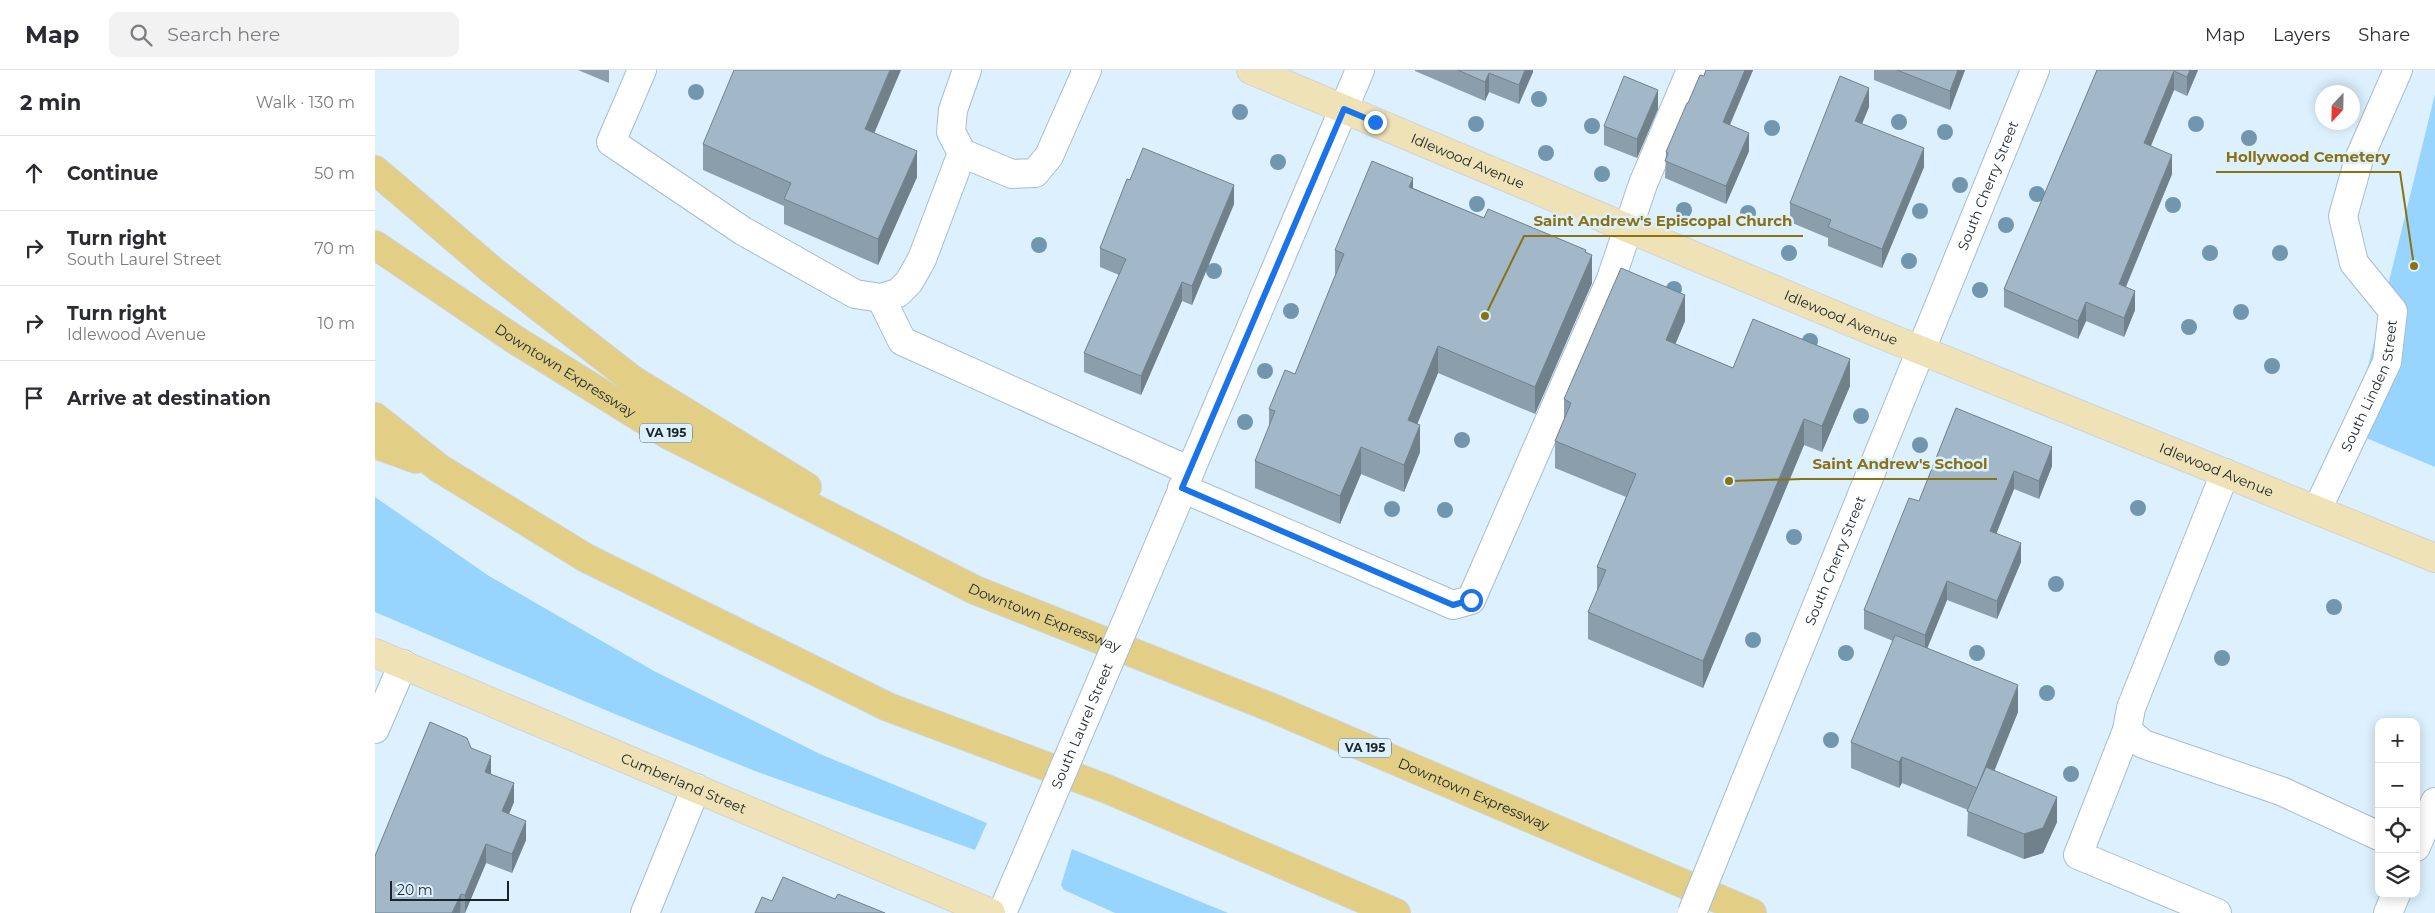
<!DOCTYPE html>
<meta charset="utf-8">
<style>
body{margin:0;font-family:Montserrat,sans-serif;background:#f2f2f3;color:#2b2b33}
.controls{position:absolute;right:15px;bottom:15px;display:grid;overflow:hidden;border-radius:10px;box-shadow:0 2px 12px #0003}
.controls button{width:45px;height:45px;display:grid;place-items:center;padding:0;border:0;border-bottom:1px solid #e1e1e2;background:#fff;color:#2b2b33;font:25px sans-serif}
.compass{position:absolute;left:1940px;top:15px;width:45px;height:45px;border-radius:50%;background:#fff;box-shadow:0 2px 12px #0003;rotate:202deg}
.scale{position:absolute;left:15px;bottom:12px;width:119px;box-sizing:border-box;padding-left:5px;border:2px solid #1c252b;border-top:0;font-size:14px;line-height:18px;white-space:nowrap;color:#1c252b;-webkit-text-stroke:4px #ddf0fd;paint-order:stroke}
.stop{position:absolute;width:15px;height:15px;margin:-11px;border:4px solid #1a73e8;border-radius:50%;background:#fff}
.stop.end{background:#1a73e8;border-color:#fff;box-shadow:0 1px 5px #0008}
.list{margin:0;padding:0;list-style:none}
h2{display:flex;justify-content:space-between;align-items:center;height:65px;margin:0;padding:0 20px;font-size:21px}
h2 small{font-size:16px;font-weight:400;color:#7c7c81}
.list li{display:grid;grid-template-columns:32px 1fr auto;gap:15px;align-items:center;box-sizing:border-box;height:75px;padding:0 20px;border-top:1px solid #e1e1e2}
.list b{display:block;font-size:19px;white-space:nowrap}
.list p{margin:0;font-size:16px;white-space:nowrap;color:#7c7c81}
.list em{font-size:16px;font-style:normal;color:#7c7c81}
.icon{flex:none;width:28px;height:28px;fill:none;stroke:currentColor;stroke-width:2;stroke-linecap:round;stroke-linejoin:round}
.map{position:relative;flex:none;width:2060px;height:843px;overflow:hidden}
header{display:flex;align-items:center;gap:30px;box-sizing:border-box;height:70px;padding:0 25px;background:#fff;border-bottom:1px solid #e1e1e2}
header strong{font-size:24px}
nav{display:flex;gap:28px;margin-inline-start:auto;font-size:18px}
.search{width:350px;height:45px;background:#f2f2f3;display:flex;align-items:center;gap:12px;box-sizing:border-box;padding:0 18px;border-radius:10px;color:#7c7c81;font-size:19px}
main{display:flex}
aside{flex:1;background:#fff}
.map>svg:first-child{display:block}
.green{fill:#98d5fe}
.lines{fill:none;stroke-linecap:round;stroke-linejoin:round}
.minor-casing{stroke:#a7bdcd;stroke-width:30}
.major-casing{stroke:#d2d3d5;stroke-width:30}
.highway-casing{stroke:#d2d3d5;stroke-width:30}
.minor{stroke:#fff;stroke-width:28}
.major{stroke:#eee2b6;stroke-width:28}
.highway{stroke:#e2ce85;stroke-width:28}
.minor-bridge-casing{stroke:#a7bdcd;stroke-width:30;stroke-linecap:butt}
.minor-bridge{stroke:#fff;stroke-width:28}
.tree{fill:#7196ae}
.wall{fill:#8b9eac}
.shaded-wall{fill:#71818c}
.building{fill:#a2b8c8;stroke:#71818c}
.route{stroke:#1a73e8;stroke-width:6}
.labels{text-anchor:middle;stroke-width:5;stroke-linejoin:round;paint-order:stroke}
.shield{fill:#ddf0fd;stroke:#56626a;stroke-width:1}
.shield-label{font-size:12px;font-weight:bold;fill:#1c252b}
.street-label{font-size:14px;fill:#1c252b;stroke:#ddf0fd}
.leader{fill:none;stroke:#887214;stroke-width:2}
.callout-dot{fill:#887214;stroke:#ddf0fd;stroke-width:2}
.callout-label{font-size:15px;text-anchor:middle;font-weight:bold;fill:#887214;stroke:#ddf0fd;stroke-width:5;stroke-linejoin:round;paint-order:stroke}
</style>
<header>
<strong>Map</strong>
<div class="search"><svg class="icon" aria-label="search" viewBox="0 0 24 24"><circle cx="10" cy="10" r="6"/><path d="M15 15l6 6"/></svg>Search here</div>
<nav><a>Map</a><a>Layers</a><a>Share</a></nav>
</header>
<main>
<aside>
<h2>2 min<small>Walk · 130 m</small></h2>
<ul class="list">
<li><svg class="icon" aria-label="ahead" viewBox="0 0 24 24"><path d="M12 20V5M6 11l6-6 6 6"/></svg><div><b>Continue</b></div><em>50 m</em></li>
<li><svg class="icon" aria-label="right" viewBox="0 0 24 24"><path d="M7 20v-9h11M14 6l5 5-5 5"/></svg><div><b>Turn right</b><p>South Laurel Street</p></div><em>70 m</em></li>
<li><svg class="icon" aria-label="right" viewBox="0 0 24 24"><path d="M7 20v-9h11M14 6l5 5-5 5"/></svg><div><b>Turn right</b><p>Idlewood Avenue</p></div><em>10 m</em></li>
<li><svg class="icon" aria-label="arrive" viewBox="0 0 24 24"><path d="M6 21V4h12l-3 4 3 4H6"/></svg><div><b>Arrive at destination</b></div></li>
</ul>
</aside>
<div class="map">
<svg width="2060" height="843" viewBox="0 0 2060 843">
<rect width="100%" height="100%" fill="#ddf0fd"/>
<g class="green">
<path d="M 2060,24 L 2060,397 L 1977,362 Z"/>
<path d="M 0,427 L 114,506 L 279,601 L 445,684 L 612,753 L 600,780 L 380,701 L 235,642 L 0,542 Z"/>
<path d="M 697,779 L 853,843 L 740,843 L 689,820 L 686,815 Z"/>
</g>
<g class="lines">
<g class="minor-casing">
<g id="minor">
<path d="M 267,0 L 236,72 L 368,161 L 480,224 L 506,228 L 523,223 L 534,212 L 547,189 L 587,83 L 576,62 L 578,40 L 592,0"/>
<path d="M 587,83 L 637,104 L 660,103 L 674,86 L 712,0"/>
<path d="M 506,228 L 527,271 L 815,401"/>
<path d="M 807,418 L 1078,535 L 1096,530 L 1236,209 L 1268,114 L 1316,0"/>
<path id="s1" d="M 1942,440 L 2012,292 L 2018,241 L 1979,193 L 1968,146 L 1984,89 L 2023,0"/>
<path d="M 786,470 L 985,0"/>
<path d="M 0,659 L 28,594"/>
<path d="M 1752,660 L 1768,674 L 1906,721 L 2004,766"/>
<path id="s2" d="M 1370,712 L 1660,0"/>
<path d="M 2041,777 L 2060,732"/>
<path d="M 270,843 L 321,718"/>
<path d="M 627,843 L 649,792"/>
<path d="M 1842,843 L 1703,785 L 1752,660 L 1756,638 L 1850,403"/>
<path d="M 2013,843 L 2021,824"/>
</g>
</g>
<g class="major-casing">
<g id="major">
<path id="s3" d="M 876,0 L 1493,259 L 2060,488"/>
<path id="s4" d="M 0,583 L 616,843"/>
</g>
</g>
<g class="highway-casing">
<g id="highway">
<path d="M 0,100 L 118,201 L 258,310 L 432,417"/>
<path id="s5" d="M 0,175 L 139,269 L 292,364 L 600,520 L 895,637 L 1377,843"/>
<path d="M 0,347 L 64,398 L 211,488 L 513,637 L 732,719 L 1021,843"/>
<path d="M 0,374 L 41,389"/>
</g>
</g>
<use href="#minor" class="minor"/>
<use href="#major" class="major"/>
<use href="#highway" class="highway"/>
<g class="minor-bridge-casing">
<g id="minor-bridge">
<path id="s6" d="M 649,792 L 786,470"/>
<path d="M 1317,843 L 1370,712"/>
</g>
</g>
<use href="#minor-bridge" class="minor-bridge"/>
</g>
<g class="tree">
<circle cx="321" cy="22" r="8"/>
<circle cx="1164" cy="29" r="8"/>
<circle cx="865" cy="42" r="8"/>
<circle cx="1524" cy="52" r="8"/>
<circle cx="1101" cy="54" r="8"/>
<circle cx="1821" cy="54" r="8"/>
<circle cx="1217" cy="56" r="8"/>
<circle cx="1397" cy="58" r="8"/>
<circle cx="1570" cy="62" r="8"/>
<circle cx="1874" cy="68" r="8"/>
<circle cx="1171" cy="83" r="8"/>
<circle cx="903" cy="92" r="8"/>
<circle cx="1227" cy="104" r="8"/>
<circle cx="1585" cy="115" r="8"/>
<circle cx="1662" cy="124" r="8"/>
<circle cx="1102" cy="134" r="8"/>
<circle cx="1798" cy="135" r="8"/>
<circle cx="1309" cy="140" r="8"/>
<circle cx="1545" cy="141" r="8"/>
<circle cx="1373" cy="143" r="8"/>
<circle cx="1631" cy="155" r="8"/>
<circle cx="664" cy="175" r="8"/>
<circle cx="1414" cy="183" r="8"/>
<circle cx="1835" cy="183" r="8"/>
<circle cx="1905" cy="183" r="8"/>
<circle cx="1534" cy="191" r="8"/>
<circle cx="839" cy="201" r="8"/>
<circle cx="1299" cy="219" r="8"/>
<circle cx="1605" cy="220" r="8"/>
<circle cx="916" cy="241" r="8"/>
<circle cx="1866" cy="242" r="8"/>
<circle cx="1814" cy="257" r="8"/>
<circle cx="1435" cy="271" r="8"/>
<circle cx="1897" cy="296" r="8"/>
<circle cx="890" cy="301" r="8"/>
<circle cx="1486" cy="346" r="8"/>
<circle cx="870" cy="352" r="8"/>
<circle cx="1087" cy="370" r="8"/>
<circle cx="1545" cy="375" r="8"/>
<circle cx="1763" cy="438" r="8"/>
<circle cx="1017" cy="439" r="8"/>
<circle cx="1070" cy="440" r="8"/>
<circle cx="1419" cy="467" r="8"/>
<circle cx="1681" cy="514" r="8"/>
<circle cx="1959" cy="537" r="8"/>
<circle cx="1378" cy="570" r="8"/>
<circle cx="1471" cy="583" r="8"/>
<circle cx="1602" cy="583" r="8"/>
<circle cx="1847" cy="588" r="8"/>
<circle cx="1672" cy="623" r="8"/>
<circle cx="1456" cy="670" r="8"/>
<circle cx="1696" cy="704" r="8"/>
</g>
<g class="wall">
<path d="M 203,0 L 234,0 L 234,13 Z"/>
<path d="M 1040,0 L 1158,0 L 1158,2 L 1144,34 L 1114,22 L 1110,31 L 1040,1 Z"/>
<path d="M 1331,0 L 1378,0 L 1355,55 L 1374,81 L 1351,134 L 1290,108 L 1291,82 L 1313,33 L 1329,6 Z"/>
<path d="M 1499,0 L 1590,0 L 1575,40 L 1499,10 Z"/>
<path d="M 1722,0 L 1823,0 L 1812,26 L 1799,20 L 1776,76 L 1797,104 L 1751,217 L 1760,240 L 1749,267 L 1711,251 L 1703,269 L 1629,237 L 1629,219 Z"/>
<path d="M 1494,37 L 1487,54 L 1549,97 L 1507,198 L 1453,176 L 1453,168 L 1415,152 L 1415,133 Z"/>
<path d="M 1283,39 L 1262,88 L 1229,75 L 1229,56 Z"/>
<path d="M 499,63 L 542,107 L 503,195 L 409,154 L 409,136 L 328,100 L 328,74 Z"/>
<path d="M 1038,118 L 1109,148 L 1211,183 L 1217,213 L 1160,344 L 1063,303 L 1042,354 L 1045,382 L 1029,422 L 986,404 L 965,454 L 880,418 L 880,391 L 894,358 L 894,339 L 920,304 L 960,206 L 960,180 Z"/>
<path d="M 859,134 L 817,235 L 807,231 L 766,325 L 709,302 L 709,283 L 744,205 L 725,197 L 725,178 Z"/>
<path d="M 1310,251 L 1300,274 L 1358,298 L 1475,316 L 1447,382 L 1429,375 L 1328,618 L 1213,569 L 1213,542 L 1222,523 L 1222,497 L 1251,427 L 1180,398 L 1180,371 L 1189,350 L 1189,329 Z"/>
<path d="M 1581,338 L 1677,396 L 1664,429 L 1639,419 L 1621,463 L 1646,492 L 1622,549 L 1572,530 L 1552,578 L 1643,642 L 1619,700 L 1682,752 L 1668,783 L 1649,789 L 1592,766 L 1593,740 L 1527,713 L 1524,718 L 1476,698 L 1476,672 L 1518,571 L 1489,559 L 1489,540 L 1544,431 Z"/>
<path d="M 96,678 L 139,732 L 134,744 L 151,770 L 137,803 L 111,793 L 90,843 L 0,843 Z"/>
</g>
<g class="shaded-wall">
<path d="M 515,0 L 526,0 L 490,85 L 490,59 Z"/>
<path d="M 1150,0 L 1158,0 L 1158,2 L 1144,34 L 1144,15 Z"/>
<path d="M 1370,0 L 1378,0 L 1348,70 L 1348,52 Z"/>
<path d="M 1583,0 L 1590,0 L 1575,40 L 1575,21 Z"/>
<path d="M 1815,0 L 1823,0 L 1812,26 L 1812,7 Z"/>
<path d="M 1799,1 L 1799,20 L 1769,92 L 1769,73 Z"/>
<path d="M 1114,3 L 1114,22 L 1110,31 L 1110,12 Z"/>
<path d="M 1494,18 L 1494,37 L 1480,70 L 1480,51 Z"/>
<path d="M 1283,20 L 1283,39 L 1262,88 L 1262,69 Z"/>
<path d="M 1374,63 L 1374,81 L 1351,134 L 1351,116 Z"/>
<path d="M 1549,78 L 1549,97 L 1507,198 L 1507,179 Z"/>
<path d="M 542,81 L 542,107 L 503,195 L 503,169 Z"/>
<path d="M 1797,85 L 1797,104 L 1744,233 L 1744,214 Z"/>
<path d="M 1038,108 L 1038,135 L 1034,117 Z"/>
<path d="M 859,115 L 859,134 L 817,235 L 817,216 Z"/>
<path d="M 1211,180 L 1211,200 L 1217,185 L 1217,213 L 1160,344 L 1160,317 Z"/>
<path d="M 807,212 L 807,231 L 766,325 L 766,306 Z"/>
<path d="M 1760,221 L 1760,240 L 1749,267 L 1749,248 Z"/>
<path d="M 1310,225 L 1310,251 L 1291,297 L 1291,270 Z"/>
<path d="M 1711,232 L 1711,251 L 1703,269 L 1703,251 Z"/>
<path d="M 1063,276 L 1063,303 L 1033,377 L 1033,350 Z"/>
<path d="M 1475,289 L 1475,316 L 1447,382 L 1447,356 Z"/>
<path d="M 1429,349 L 1429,375 L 1328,618 L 1328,591 Z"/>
<path d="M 1045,355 L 1045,382 L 1029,422 L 1029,395 Z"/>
<path d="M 986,377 L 986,404 L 965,454 L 965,426 Z"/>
<path d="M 1677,377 L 1677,396 L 1664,429 L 1664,411 Z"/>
<path d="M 1639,401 L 1639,419 L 1615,480 L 1615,461 Z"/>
<path d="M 1646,473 L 1646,492 L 1622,549 L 1622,531 Z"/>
<path d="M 1572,511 L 1572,530 L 1550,584 L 1550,565 Z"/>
<path d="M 1643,615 L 1643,642 L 1602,744 L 1602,718 Z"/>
<path d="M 116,686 L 116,705 L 110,702 Z"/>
<path d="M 1527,687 L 1527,713 L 1524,718 L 1524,692 Z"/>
<path d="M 139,713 L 139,732 L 127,760 L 127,741 Z"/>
<path d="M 1682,727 L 1682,752 L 1668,783 L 1649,789 L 1649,764 Z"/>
<path d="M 151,751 L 151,770 L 137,803 L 137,784 Z"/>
<path d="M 111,774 L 111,793 L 90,843 L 90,825 Z"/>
<path d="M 86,824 L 85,843 L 77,843 Z"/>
</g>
<g class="building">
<path d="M 359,0 L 515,0 L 490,59 L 542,81 L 503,169 L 409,129 L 416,113 L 328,74 Z"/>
<path d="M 1083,0 L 1150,0 L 1144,15 L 1114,3 L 1110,12 Z"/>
<path d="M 1331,0 L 1370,0 L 1348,52 L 1374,63 L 1351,116 L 1290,91 L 1293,83 L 1291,82 L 1312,33 L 1313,33 L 1325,5 L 1329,6 Z"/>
<path d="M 1522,0 L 1583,0 L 1575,21 Z"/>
<path d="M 1722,0 L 1815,0 L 1812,7 L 1799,1 L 1769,73 L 1797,85 L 1744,214 L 1760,221 L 1749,248 L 1711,232 L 1703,251 L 1629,219 Z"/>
<path d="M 1249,6 L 1283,20 L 1262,69 L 1229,56 Z"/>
<path d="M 1465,6 L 1494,18 L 1480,51 L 1549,78 L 1507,179 L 1453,157 L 1456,150 L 1415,133 Z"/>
<path d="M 768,78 L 859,115 L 817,216 L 807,212 L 766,306 L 709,283 L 751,189 L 725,178 L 752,109 L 755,110 Z"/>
<path d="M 997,91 L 1038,108 L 1034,117 L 1109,148 L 1113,139 L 1211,180 L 1210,182 L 1217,185 L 1160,317 L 1063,276 L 1033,350 L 1045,355 L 1029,395 L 986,377 L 965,426 L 880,391 L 900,341 L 894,339 L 910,300 L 920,304 L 969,184 L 960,180 Z"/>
<path d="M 1246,198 L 1310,225 L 1291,270 L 1358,298 L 1378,249 L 1475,289 L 1447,356 L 1429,349 L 1328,591 L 1213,542 L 1231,500 L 1222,497 L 1261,404 L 1180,371 L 1196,333 L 1189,329 Z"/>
<path d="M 1581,338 L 1677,377 L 1664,411 L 1639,401 L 1615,461 L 1646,473 L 1622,531 L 1572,511 L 1550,565 L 1489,540 L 1534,428 L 1544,431 Z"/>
<path d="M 1520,565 L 1643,615 L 1602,718 L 1527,687 L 1524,692 L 1476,672 Z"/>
<path d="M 55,652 L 92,668 L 96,678 L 116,686 L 110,702 L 139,713 L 127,741 L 151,751 L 137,784 L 111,774 L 90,825 L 86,824 L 77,843 L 0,843 L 0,786 Z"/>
<path d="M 1611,697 L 1682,727 L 1668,758 L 1649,764 L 1592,741 Z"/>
<path d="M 408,807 L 460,829 L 463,824 L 510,843 L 380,843 L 387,827 L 397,831 Z"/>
</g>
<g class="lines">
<path class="route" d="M 1000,52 L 969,39 L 807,418 L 1078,535 L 1096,530"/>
</g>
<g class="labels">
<g class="shield">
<rect x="265" y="353.5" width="52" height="19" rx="4"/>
<rect x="964" y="668.5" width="52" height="19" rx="4"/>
</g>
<g class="shield-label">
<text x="291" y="367">VA 195</text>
<text x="990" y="682">VA 195</text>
</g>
<g class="street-label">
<text dy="5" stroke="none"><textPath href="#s3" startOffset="235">Idlewood Avenue</textPath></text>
<text dy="5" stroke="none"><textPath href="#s2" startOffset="644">South Cherry Street</textPath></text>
<text dy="5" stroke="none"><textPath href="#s3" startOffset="640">Idlewood Avenue</textPath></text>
<text dy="5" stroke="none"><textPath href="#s5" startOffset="228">Downtown Expressway</textPath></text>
<text dy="5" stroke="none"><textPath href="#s1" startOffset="136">South Linden Street</textPath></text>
<text dy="5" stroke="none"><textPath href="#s3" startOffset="1045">Idlewood Avenue</textPath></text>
<text dy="5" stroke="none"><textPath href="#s2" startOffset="239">South Cherry Street</textPath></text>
<text dy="5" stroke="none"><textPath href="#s5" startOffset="768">Downtown Expressway</textPath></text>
<text dy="5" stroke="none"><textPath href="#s6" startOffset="148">South Laurel Street</textPath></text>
<text dy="5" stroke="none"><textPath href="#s4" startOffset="335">Cumberland Street</textPath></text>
<text dy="5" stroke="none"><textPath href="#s5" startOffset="1232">Downtown Expressway</textPath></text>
</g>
</g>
<path class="leader" d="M2039 196L2025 102H1841M1110 246L1149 166H1428M1354 411L1427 409H1622"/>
<g class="callout-dot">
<circle cx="2039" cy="196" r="5"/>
<circle cx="1110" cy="246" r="5"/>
<circle cx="1354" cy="411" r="5"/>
</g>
<g class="callout-label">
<text x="1933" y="92">Hollywood Cemetery</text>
<text x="1288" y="156">Saint Andrew's Episcopal Church</text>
<text x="1525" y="399">Saint Andrew's School</text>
</g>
</svg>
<div class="controls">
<button>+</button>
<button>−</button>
<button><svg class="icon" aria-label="locate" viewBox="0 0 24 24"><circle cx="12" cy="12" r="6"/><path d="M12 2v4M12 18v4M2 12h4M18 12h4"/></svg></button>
<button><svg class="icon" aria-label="layers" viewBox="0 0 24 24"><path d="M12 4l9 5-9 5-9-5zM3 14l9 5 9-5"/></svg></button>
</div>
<svg class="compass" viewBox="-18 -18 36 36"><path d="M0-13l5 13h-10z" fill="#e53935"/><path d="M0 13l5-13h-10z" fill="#7c7c81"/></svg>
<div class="scale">20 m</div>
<div class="stop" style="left:1096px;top:530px"></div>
<div class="stop end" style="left:1000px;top:52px"></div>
</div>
</main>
